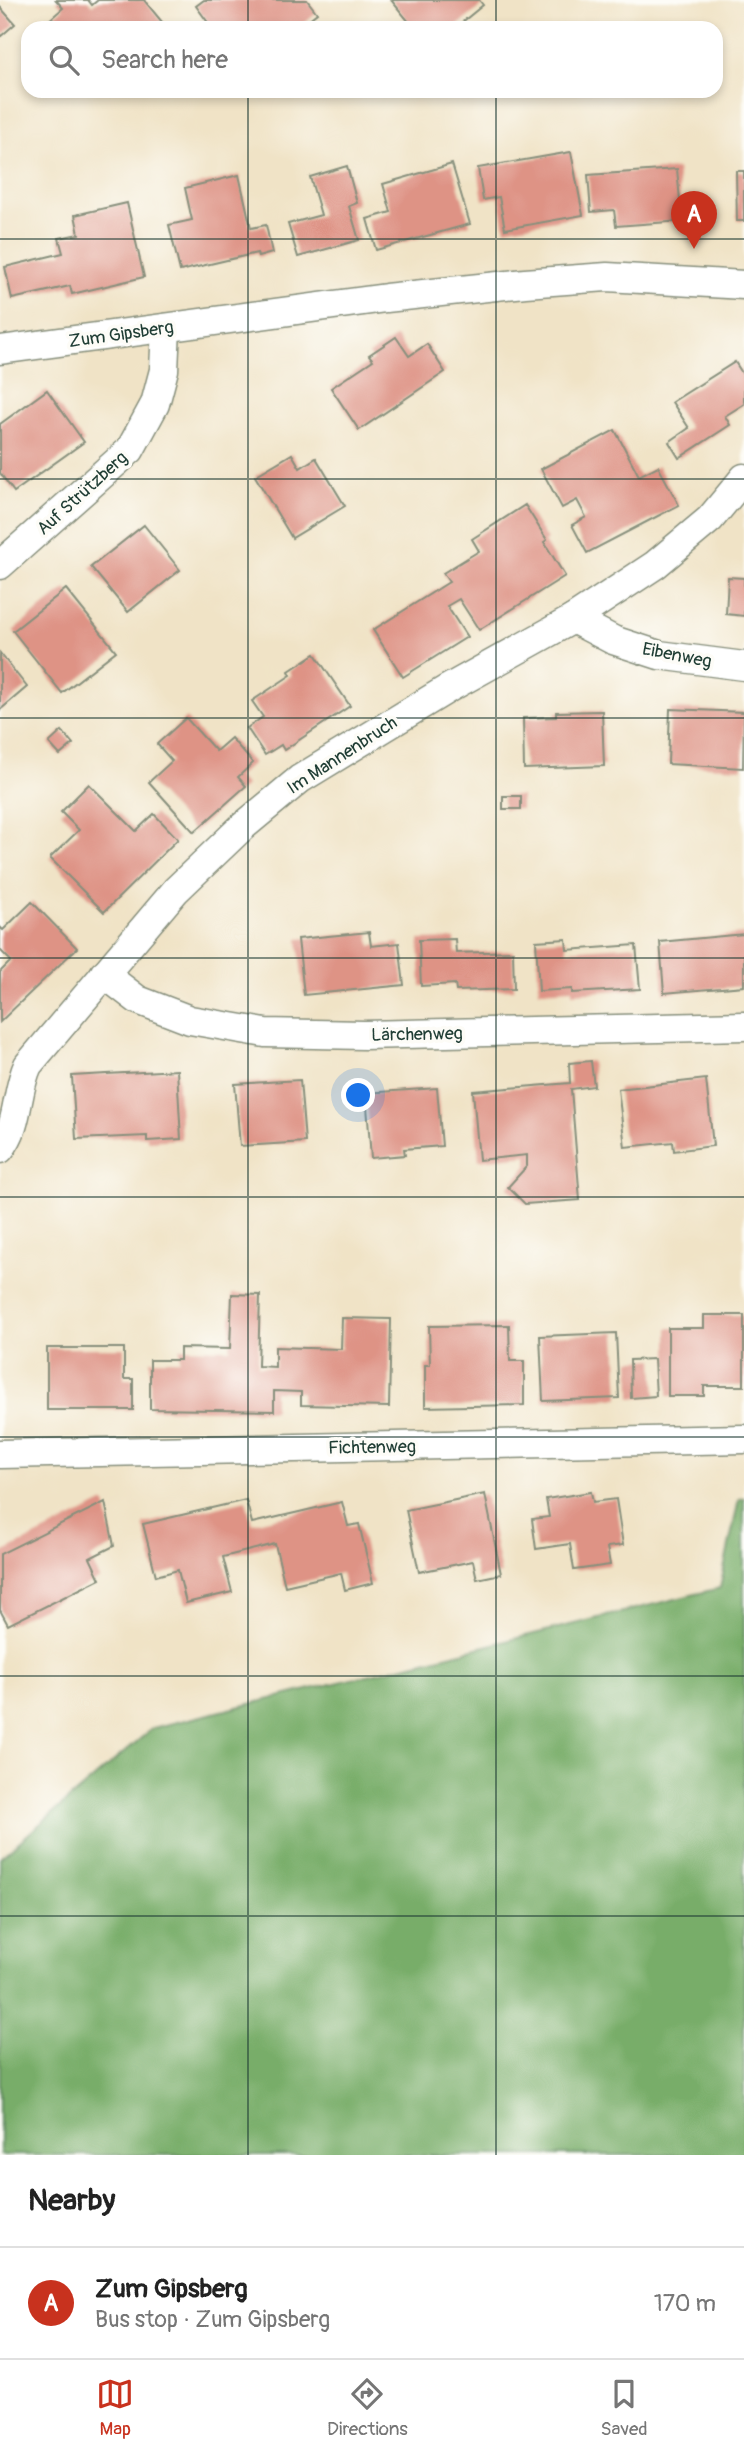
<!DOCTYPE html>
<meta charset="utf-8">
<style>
body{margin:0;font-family:Pangolin,sans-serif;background:#f6f6f6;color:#222}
.you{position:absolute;left:359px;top:1096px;width:24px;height:24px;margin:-18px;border:5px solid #fff;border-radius:50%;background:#1a73e8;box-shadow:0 0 0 10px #1a73e833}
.badge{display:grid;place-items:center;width:46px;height:46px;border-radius:50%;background:#c8321e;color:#fff;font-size:23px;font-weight:700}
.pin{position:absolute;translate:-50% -58px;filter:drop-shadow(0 2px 4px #0008)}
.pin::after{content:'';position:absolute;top:37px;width:24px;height:21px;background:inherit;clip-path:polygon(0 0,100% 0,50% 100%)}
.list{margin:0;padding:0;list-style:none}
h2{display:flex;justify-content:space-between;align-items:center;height:91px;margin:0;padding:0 28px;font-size:30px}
h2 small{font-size:23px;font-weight:400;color:#767676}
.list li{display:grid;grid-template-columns:46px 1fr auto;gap:21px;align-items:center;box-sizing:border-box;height:112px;padding:0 28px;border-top:2px solid #e0e0e0}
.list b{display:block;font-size:26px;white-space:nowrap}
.list p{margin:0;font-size:23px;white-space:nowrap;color:#767676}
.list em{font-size:23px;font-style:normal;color:#767676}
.icon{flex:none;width:38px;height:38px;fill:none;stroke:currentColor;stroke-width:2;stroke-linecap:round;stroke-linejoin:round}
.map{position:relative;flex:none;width:744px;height:2155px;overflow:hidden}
.search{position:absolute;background:#fff;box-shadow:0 4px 10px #0003;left:21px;right:21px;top:21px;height:77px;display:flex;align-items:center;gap:18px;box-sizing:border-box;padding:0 24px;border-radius:21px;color:#767676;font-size:26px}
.sheet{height:203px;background:#fff}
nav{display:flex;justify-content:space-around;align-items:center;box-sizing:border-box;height:98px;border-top:2px solid #e0e0e0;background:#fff;font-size:19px;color:#767676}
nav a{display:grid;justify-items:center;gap:4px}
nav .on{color:#c8321e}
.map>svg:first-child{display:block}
.forest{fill:#78ad69;stroke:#4c754e;stroke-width:2}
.building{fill:#de9385}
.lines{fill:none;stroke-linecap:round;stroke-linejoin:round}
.minor-casing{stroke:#88907d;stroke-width:31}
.minor{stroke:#fff;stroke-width:28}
.grid{fill:none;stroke:#1f3d34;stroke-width:2;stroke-opacity:0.55}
.labels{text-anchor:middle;stroke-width:7;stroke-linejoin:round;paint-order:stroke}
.street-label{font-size:18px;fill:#1f3d34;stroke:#fdfcf7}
</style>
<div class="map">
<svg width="744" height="2155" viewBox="0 0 744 2155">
<rect width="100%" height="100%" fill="#fdfcf7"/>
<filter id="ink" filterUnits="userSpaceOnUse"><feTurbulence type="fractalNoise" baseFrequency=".0143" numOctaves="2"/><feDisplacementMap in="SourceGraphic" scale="14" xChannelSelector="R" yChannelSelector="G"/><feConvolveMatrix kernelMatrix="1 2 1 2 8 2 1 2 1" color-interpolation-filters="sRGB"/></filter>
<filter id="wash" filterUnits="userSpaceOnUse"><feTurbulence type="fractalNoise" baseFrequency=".00686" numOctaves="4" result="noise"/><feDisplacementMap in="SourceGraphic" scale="28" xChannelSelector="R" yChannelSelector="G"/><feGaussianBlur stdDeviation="1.57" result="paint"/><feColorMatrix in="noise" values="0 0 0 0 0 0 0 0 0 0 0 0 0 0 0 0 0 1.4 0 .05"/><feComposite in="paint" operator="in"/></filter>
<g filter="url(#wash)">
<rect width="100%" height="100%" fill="#f0e3c6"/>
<path class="forest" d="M 744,1498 L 744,2155 L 0,2155 L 0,1858 L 153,1728 L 720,1588 L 739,1499 Z"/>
<g id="blocks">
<g class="building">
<path d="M 56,0 L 88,0 L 92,5 L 98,0 L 144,0 L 167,28 L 54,28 L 48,21 L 63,8 Z"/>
<path d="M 204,0 L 307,0 L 317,13 L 298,28 L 212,28 L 196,6 Z"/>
<path d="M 391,0 L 479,0 L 483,5 L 455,28 L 414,28 Z"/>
<path d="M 0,7 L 15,24 L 0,37 Z"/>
<path d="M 571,152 L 583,215 L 505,229 L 499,197 L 483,200 L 478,168 Z"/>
<path d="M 452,164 L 470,224 L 376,250 L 367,219 L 391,212 L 383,184 Z"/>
<path d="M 347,166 L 357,203 L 349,206 L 359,240 L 298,257 L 288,224 L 321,215 L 310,177 Z"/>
<path d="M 677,169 L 682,221 L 616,226 L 614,210 L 591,212 L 588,175 Z"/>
<path d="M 736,171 L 744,171 L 744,221 L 737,221 Z"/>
<path d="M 239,175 L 251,228 L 266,225 L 272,253 L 258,257 L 257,253 L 180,271 L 169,225 L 192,220 L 185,188 Z"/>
<path d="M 127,203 L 144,277 L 72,294 L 70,286 L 12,299 L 5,267 L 63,253 L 59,238 L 79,234 L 75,215 Z"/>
<path d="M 396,337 L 409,356 L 427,344 L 445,372 L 359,430 L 331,388 L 373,360 L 369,355 Z"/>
<path d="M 735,362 L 744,376 L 744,404 L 725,416 L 730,425 L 679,458 L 669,442 L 689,428 L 672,402 Z"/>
<path d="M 47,390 L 84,442 L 14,492 L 0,473 L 0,424 Z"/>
<path d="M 615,430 L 639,476 L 658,466 L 679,505 L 587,553 L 572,525 L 586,517 L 577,500 L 562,508 L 541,469 Z"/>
<path d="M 292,454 L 300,468 L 316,458 L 345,506 L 292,538 L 255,476 Z"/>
<path d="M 525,505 L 547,540 L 544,542 L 565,576 L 479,630 L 459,599 L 447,606 L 467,637 L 403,677 L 373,630 L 449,582 L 443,573 L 479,551 L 472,539 Z"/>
<path d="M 144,525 L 180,570 L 128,612 L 91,567 Z"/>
<path d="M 728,577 L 744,578 L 744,616 L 726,614 Z"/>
<path d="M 66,589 L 116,651 L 62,693 L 13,631 Z"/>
<path d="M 0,653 L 27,687 L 0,710 Z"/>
<path d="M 315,654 L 350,706 L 284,750 L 281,745 L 265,755 L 247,728 L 263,717 L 252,701 L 291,675 L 289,671 Z"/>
<path d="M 670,709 L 744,712 L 743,768 L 668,764 Z"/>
<path d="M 602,711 L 604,766 L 524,769 L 523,718 L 556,717 L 556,712 Z"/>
<path d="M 186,718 L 216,751 L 231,738 L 253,763 L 238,777 L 246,786 L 194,832 L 149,782 L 172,761 L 157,744 Z"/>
<path d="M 62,731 L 73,744 L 60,755 L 49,743 Z"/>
<path d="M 89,784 L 136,831 L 154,814 L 178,839 L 104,912 L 50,858 L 79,830 L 61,812 Z"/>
<rect x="503" y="796" width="18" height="13"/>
<path d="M 32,902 L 77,948 L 0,1022 L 0,972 L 11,961 L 0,950 L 0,927 L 3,930 Z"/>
<path d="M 369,932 L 371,946 L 399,943 L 404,985 L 304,995 L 298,939 Z"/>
<path d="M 744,934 L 744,986 L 664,993 L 660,942 Z"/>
<path d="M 455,939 L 456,953 L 513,951 L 514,989 L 456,991 L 455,984 L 421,986 L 419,940 Z"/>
<path d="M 566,939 L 567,950 L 636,945 L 640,989 L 572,993 L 572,989 L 539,991 L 536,941 Z"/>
<path d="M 591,1061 L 594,1086 L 571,1089 L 580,1200 L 525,1204 L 508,1187 L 527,1166 L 527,1155 L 479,1160 L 473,1091 L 570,1083 L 569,1063 Z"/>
<path d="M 177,1070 L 181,1139 L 147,1141 L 147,1136 L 76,1139 L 72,1076 Z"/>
<path d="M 706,1079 L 713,1146 L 674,1151 L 673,1142 L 625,1147 L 618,1089 Z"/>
<path d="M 300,1080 L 305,1142 L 240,1146 L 235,1084 Z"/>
<path d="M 437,1088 L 442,1146 L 404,1149 L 405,1155 L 371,1158 L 366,1093 Z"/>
<path d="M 232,1294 L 260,1295 L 258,1366 L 275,1367 L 275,1347 L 341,1349 L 342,1318 L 391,1319 L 389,1407 L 301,1405 L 301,1392 L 274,1391 L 274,1411 L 150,1409 L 150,1360 L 180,1360 L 180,1348 L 230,1349 Z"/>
<path d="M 704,1315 L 744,1315 L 744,1386 L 704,1386 L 704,1396 L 668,1396 L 668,1328 L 704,1328 Z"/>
<path d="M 509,1325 L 510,1361 L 524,1361 L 524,1405 L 425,1407 L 425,1365 L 430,1365 L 429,1326 Z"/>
<path d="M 616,1333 L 619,1398 L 543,1401 L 540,1336 Z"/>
<path d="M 47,1348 L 124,1348 L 124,1379 L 133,1379 L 133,1410 L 47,1410 Z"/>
<path d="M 654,1359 L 656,1396 L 631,1398 L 630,1360 Z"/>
<path d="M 591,1492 L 593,1502 L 616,1499 L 623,1545 L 607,1547 L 610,1565 L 574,1570 L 570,1544 L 536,1549 L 532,1519 L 549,1517 L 546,1499 Z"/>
<path d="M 485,1494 L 501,1574 L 477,1579 L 473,1561 L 419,1572 L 406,1510 Z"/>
<path d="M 246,1500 L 252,1523 L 342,1502 L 348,1526 L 359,1524 L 373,1583 L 345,1590 L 341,1573 L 285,1586 L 275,1544 L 223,1557 L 232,1592 L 186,1603 L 178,1570 L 156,1576 L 143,1524 Z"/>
<path d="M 105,1502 L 114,1546 L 90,1558 L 100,1579 L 8,1625 L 0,1610 L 0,1554 Z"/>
</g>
</g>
</g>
<g filter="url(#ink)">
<use href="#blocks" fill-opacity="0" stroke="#88907d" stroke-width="2"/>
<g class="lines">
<g class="minor-casing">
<g id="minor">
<path d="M 0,350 L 386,298 L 525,283 L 607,277 L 744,285"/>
<path d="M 0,565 L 130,450 L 155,404 L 164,370 L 166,328"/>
<path d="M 573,619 L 613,640 L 659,655 L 744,666"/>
<path d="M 104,974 L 138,1000 L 190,1020 L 265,1033 L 364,1035 L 744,1026"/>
<path d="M 0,1149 C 20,1125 15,1093 28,1065 L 176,890 L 241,828 L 300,779 L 449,688 L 573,619 L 655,565 L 710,519 L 744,478"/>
<path d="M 0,1454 L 744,1439"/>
</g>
</g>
<use href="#minor" class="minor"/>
</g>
</g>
<path class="grid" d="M 248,0 L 248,28M 496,0 L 496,28M 248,91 L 248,2155M 496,91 L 496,2155M 0,239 L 744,239M 0,479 L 744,479M 0,718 L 744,718M 0,958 L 744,958M 0,1197 L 744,1197M 0,1437 L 744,1437M 0,1676 L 744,1676M 0,1916 L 744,1916"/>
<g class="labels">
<g class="street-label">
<text transform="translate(121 334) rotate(-8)" y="6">Zum Gipsberg</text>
<text transform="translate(82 493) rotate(-42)" y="6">Auf Strützberg</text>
<text transform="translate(677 655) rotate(11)" y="6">Eibenweg</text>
<text transform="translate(342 755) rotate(-33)" y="6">Im Mannenbruch</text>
<text transform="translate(417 1034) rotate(-1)" y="6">Lärchenweg</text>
<text transform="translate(372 1447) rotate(-1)" y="6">Fichtenweg</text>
</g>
</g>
</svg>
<div class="you"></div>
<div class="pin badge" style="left:694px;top:249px">A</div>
<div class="search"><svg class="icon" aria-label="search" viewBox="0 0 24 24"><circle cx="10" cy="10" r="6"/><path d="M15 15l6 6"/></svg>Search here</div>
</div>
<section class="sheet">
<h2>Nearby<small></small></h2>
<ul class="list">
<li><span class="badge">A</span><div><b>Zum Gipsberg</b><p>Bus stop · Zum Gipsberg</p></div><em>170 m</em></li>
</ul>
</section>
<nav>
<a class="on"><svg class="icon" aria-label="map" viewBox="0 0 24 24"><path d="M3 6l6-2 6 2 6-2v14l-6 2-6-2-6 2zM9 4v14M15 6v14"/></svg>Map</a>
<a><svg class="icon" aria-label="directions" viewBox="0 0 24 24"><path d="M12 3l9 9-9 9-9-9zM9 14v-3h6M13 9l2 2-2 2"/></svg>Directions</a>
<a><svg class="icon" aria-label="saved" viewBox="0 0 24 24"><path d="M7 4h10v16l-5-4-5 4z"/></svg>Saved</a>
</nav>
